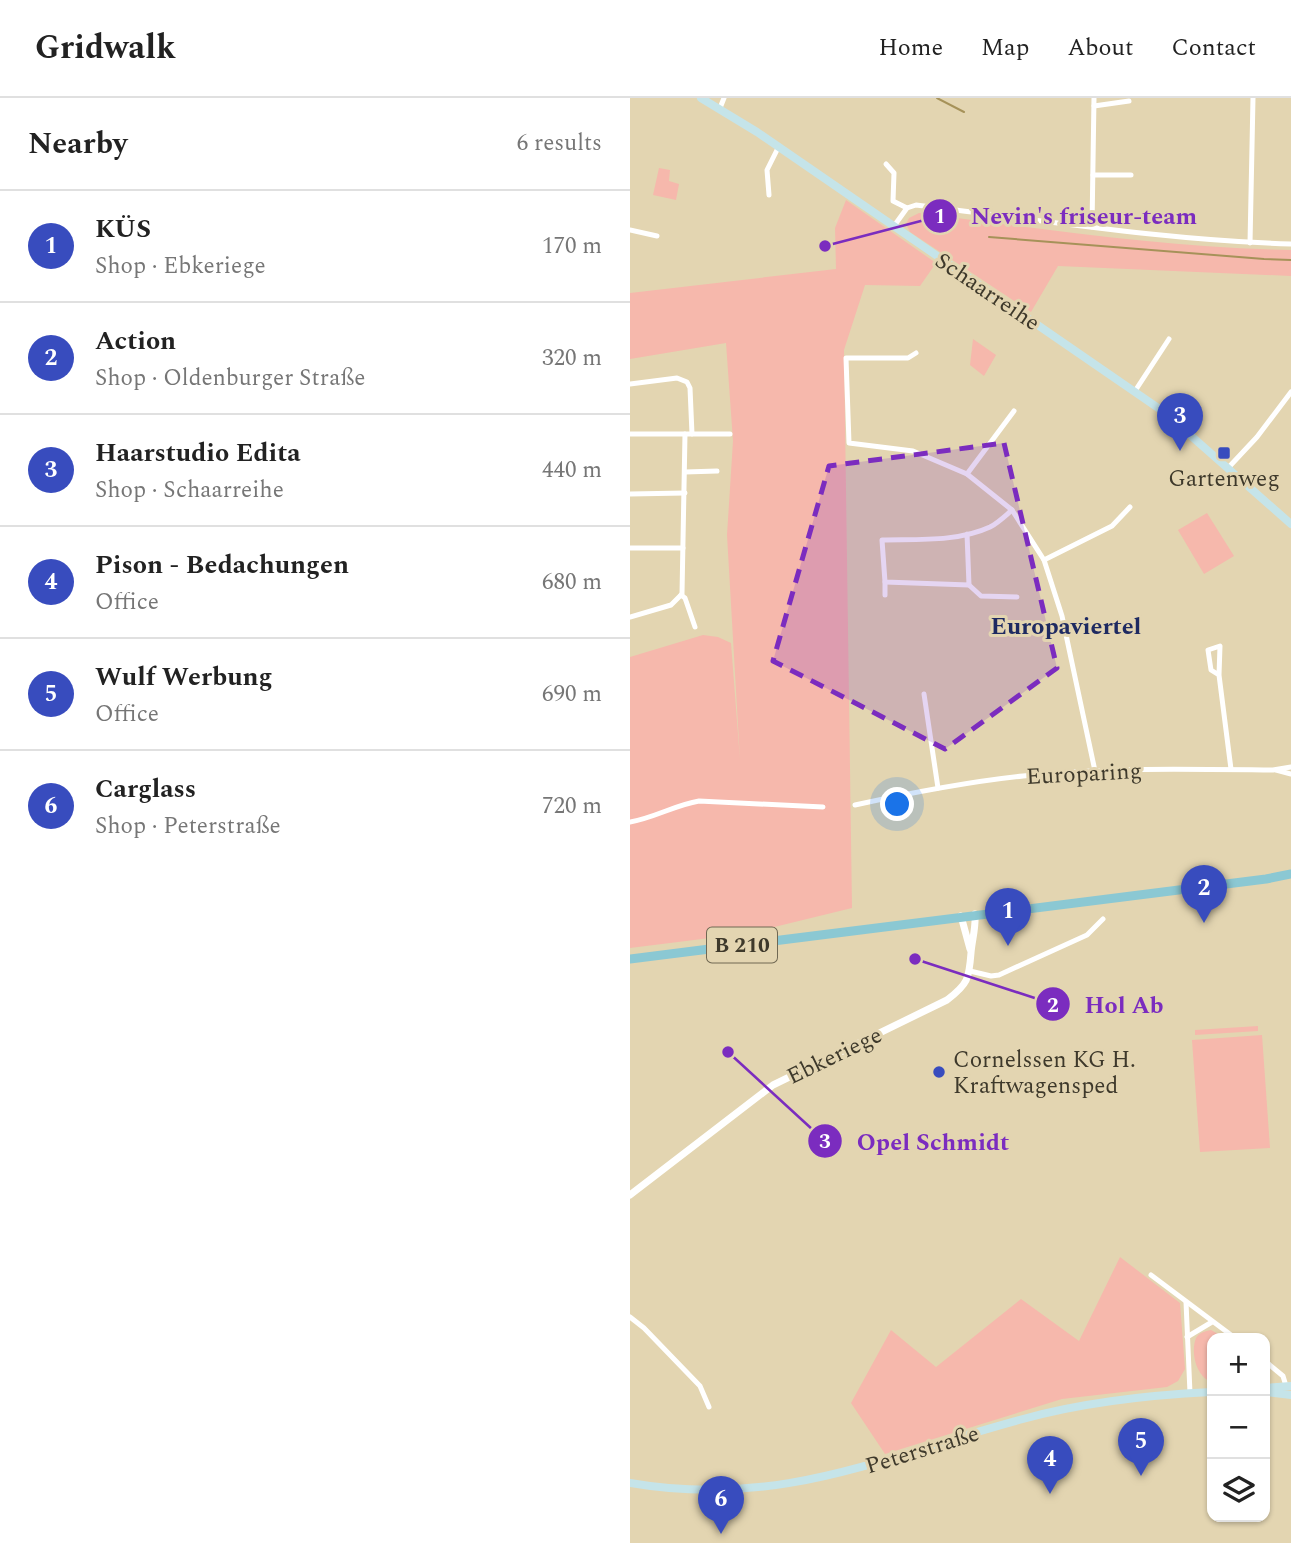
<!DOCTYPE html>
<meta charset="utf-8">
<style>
body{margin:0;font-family:Spectral,serif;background:#f2f2f2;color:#222}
.controls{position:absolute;right:21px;bottom:21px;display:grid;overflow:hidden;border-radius:14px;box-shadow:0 2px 5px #0004}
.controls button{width:63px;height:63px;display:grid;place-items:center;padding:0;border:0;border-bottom:2px solid #e0e0e0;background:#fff;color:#222;font:35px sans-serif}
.you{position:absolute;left:268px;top:707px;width:24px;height:24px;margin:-18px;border:5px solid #fff;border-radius:50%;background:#1a73e8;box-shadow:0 0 0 10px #1a73e833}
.badge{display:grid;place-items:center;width:46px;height:46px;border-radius:50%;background:#384cbe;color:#fff;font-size:23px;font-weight:700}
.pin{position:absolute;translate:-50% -58px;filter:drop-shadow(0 2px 4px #0008)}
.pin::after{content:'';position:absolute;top:37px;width:24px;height:21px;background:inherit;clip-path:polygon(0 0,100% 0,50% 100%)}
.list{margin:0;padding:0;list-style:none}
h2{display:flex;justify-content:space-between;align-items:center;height:91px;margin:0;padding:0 28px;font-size:30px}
h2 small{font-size:23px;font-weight:400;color:#767676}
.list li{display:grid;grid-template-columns:46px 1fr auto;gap:21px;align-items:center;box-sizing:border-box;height:112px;padding:0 28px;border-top:2px solid #e0e0e0}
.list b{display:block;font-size:26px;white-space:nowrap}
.list p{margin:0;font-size:23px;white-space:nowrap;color:#767676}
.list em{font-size:23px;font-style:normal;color:#767676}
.icon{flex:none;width:38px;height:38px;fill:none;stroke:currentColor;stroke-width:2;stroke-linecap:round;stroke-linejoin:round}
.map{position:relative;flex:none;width:661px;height:1445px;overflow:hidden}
header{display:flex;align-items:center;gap:42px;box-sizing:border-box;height:98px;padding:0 35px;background:#fff;border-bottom:2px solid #e0e0e0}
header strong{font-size:33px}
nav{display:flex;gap:38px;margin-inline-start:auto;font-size:24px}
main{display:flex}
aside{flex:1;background:#fff}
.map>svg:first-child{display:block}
.green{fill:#f6b8ac}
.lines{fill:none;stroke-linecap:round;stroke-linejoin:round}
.stream{stroke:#a69259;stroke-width:2}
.minor{stroke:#fff;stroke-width:5}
.tertiary{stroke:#fff;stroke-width:7}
.secondary{stroke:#c5e4e9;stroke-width:8}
.primary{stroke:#8bc8d3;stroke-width:9}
.marked{fill:#7b2cbf;fill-opacity:0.2;stroke:#7b2cbf;stroke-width:5;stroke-dasharray:14 9;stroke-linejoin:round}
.poi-dot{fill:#384cbe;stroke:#e3d5b1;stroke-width:2.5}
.labels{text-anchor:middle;stroke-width:6;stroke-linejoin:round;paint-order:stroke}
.shield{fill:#e3d5b1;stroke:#706853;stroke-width:2}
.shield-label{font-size:21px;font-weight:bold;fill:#3e392b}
.street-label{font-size:23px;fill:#3e392b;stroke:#e3d5b1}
.poi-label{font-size:23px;fill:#3e392b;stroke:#e3d5b1}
.neighbourhood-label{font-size:24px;font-weight:bold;fill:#1e2a61;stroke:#e3d5b1}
.leader{fill:none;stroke:#7b2cbf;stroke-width:2.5}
.callout-dot{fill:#7b2cbf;stroke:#e3d5b1;stroke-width:2.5}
.mark-label{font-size:21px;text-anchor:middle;font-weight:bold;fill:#fff}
.callout-label{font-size:24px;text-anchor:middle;font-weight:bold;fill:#7b2cbf;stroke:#e3d5b1;stroke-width:6;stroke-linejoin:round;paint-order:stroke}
</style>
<header>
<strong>Gridwalk</strong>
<nav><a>Home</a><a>Map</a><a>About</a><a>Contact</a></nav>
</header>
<main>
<aside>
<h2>Nearby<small>6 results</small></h2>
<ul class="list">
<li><span class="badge">1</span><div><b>KÜS</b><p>Shop · Ebkeriege</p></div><em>170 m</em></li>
<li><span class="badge">2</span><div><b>Action</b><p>Shop · Oldenburger Straße</p></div><em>320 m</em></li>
<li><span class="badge">3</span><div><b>Haarstudio Edita</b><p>Shop · Schaarreihe</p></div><em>440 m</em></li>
<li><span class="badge">4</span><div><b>Pison - Bedachungen</b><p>Office</p></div><em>680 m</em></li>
<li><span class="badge">5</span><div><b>Wulf Werbung</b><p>Office</p></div><em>690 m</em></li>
<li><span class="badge">6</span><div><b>Carglass</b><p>Shop · Peterstraße</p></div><em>720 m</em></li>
</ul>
</aside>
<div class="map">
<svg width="661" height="1445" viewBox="0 0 661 1445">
<rect width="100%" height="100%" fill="#e3d5b1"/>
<g class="green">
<path d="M 29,70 L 40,72 L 39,83 L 49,86 L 46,102 L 23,97 Z"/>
<path d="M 216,102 L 306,165 L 290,188 L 235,187 L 214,252 L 222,810 L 120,835 L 0,850 L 0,559 L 73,537 L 88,539 L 101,545 L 110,662 L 97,437 L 103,343 L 96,245 L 0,261 L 0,195 L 206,171 L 205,130 Z"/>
<path d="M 289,115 C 412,131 537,150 661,152 L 661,178 L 428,168 L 401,214 L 280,134 L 276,126 L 279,120 Z"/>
<path d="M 343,241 L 366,257 L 354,278 L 340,267 Z"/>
<path d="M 577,415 L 604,458 L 574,476 L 548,432 Z"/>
<path d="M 628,928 L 628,933 L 565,937 L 565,932 Z"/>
<path d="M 632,937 L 640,1050 L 570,1054 L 562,942 Z"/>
<path d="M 490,1159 L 550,1205 L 555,1271 L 548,1283 L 537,1289 L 432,1301 L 255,1356 L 221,1305 L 261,1232 L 306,1269 L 391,1201 L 449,1243 Z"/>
<path d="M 581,1232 L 595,1240 L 582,1240 L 582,1284 C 567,1280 560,1255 566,1240 C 569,1235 575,1233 581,1232 Z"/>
</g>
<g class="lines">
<g class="stream">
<path d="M 307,0 L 334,14"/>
<path d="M 359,139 L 634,161 L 661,162"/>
</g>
<g class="minor">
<path d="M 464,8 L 499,3"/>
<path d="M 90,10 L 94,0"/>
<path d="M 256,66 L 264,75 L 263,103 L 277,110"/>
<path d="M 463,77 L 501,77"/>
<path d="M 139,97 L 137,72 L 148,50"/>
<path d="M 264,128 L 277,110 L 286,107 C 411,122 535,142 661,146"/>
<path d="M 462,129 L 464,0"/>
<path d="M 0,132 L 27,138"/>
<path d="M 620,145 L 623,0"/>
<path d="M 286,255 L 278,260 L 216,260 L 219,345 L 283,353 L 337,376 L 382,412 L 414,462 L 432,518 L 465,673"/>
<path d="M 0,286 L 47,280 L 57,284 L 60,290 L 62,336"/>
<path d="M 505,293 L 539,241"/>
<path d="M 0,336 L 100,336"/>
<path d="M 598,370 L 627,339 L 661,294"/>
<path d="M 55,374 L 87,373"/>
<path d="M 337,376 L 384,313"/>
<path d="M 0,396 L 55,395"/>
<path d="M 337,436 L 339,487 L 255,484 L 252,442 C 287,441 328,444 360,429 C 368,425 375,418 382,412"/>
<path d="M 0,450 L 53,450"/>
<path d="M 414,462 L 482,428 L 500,409"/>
<path d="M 255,484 L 255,497"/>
<path d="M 339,487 L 351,498 L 387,499"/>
<path d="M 51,497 L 55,500 L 65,529"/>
<path d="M 0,519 L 41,507 L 52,496 L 55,336"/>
<path d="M 589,577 L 581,572 L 578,552 L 590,548 L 589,577 L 601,671"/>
<path d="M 294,596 L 308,690"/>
<path d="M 646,672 L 661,676"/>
<path d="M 225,707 C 280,695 336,684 393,678 C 476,669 559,671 643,672 L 661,669"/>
<path d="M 0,724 C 24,720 45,707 69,703 L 193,709"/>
<path d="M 340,873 L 361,878 L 369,877 L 457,837 L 473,821"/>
<path d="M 521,1177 L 605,1240"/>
<path d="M 556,1204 L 560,1295"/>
<path d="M 0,1219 L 14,1230 L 70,1288 L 79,1309"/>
<path d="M 557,1239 L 582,1224"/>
<path d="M 635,1263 L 653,1278 L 656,1288"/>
</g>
<g class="tertiary">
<path d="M 331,818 L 340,851"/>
<path d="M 0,1097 L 143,987 L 317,902 C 338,886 339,881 341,855 C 342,842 346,830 345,816"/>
</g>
<g class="secondary">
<path d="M 71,0 L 127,34 L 534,314 L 661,426"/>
<path d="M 635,1290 L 661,1288"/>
<path d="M 635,1294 L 661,1297"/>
<path d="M 0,1385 C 150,1411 254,1358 393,1321 C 454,1304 519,1297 582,1294"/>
</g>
<path class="primary" d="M 0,861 L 636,781 L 661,776"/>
</g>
<path class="marked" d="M 374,345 L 427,570 L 315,651 L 143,563 L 199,368 Z"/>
<g class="poi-dot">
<rect x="587" y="348" width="14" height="14" rx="3.5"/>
<circle cx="309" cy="974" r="7"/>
</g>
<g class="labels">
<rect class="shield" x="77" y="829.5" width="70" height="35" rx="5"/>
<g class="shield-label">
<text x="112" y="854">B 210</text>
</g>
<g class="street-label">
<text transform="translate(358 193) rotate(34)" y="8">Schaarreihe</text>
<text transform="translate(454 675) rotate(-3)" y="8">Europaring</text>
<text transform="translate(204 957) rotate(-26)" y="8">Ebkeriege</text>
<text transform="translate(292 1351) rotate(-17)" y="8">Peterstraße</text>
</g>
<g class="poi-label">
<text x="594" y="388">Gartenweg</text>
<text x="323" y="969" text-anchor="start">Cornelssen KG H.<tspan x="323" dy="26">Kraftwagensped</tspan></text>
</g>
<g class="neighbourhood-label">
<text x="436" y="536">Europaviertel</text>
</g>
</g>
<path class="leader" d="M195 148L310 118M285 861L423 906M98 954L195 1043"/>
<g class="callout-dot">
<circle cx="195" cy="148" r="7"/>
<circle cx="285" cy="861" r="7"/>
<circle cx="98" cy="954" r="7"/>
<circle cx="310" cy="118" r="18"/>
<circle cx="423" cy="906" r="18"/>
<circle cx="195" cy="1043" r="18"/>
</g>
<g class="mark-label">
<text x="310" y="125">1</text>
<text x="423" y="914">2</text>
<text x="195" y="1050">3</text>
</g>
<g class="callout-label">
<text x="454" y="126">Nevin's friseur-team</text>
<text x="494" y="915">Hol Ab</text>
<text x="303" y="1052">Opel Schmidt</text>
</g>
</svg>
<div class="controls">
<button>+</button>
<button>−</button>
<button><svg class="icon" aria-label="layers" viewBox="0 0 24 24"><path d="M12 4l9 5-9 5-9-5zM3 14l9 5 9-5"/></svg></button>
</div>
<div class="you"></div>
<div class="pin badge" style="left:378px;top:848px">1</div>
<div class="pin badge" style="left:574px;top:825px">2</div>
<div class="pin badge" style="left:550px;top:353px">3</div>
<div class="pin badge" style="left:420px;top:1396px">4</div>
<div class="pin badge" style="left:511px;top:1378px">5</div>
<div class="pin badge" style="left:91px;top:1436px">6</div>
</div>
</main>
